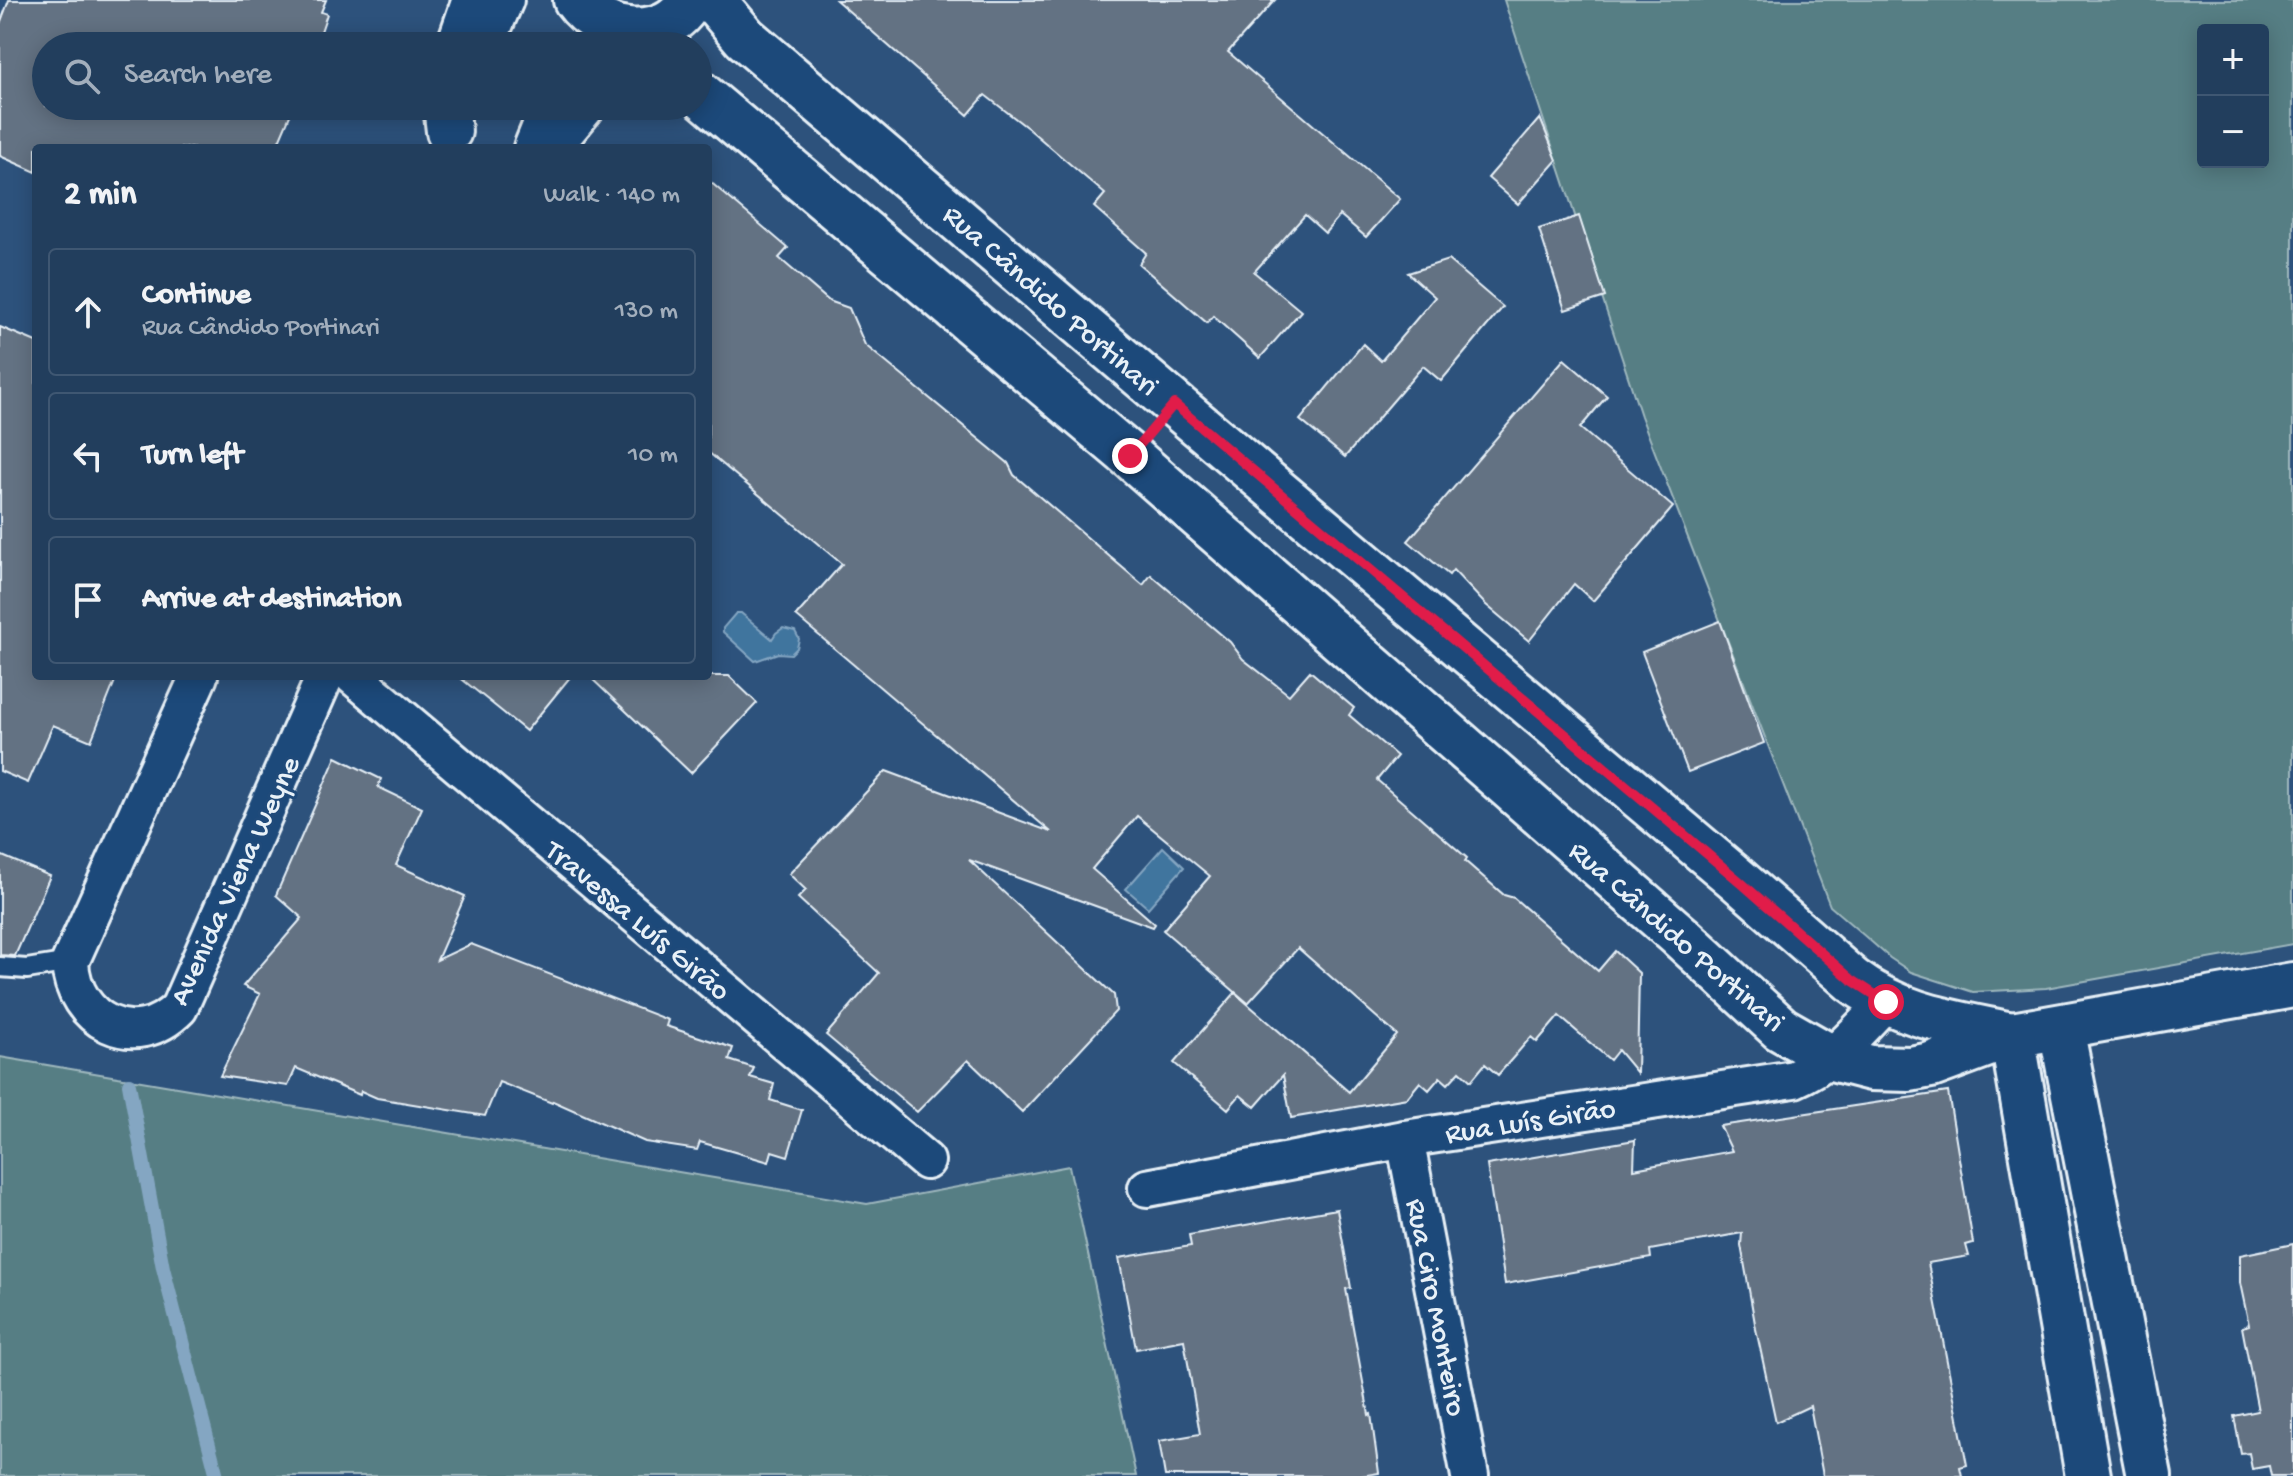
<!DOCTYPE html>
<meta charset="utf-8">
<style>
body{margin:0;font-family:"Gochi Hand",sans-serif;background:#2a4563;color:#f1f3f6}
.controls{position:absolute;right:24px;top:24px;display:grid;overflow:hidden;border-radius:8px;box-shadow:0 4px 20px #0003}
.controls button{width:72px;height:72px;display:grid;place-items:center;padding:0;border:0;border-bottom:2px solid #3f5772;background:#223e5d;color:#f1f3f6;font:40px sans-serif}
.stop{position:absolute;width:24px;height:24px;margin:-18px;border:6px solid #e11d48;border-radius:50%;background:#fff}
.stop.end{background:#e11d48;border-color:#fff;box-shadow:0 2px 8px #0008}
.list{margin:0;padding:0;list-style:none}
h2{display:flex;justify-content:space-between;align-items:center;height:104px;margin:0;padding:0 32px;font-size:34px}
h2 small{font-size:26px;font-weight:400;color:#a2aebc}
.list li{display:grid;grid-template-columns:52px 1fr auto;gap:24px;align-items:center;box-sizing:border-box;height:128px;margin:0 16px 16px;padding:0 16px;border:2px solid #3f5772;border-radius:8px}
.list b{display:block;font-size:30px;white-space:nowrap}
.list p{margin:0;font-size:26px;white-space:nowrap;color:#a2aebc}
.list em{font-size:26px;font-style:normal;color:#a2aebc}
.icon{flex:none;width:44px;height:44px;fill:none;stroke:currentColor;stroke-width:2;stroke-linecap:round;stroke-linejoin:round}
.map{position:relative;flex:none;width:2293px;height:1476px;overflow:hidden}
.search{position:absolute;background:#223e5d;box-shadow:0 4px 20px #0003;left:32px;top:32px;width:680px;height:88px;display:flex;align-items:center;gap:20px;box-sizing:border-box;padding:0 28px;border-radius:44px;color:#a2aebc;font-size:30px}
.panel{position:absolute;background:#223e5d;box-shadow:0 4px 20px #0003;left:32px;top:144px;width:680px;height:536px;border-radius:8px}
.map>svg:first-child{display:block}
.green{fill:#567e84;stroke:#9fb8be;stroke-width:2;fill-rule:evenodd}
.water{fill:#41749e;stroke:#84a6c2;stroke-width:2}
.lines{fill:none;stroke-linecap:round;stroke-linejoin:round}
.stream{stroke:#84a6c2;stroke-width:14}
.building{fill:#647283;stroke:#e8f1f8;stroke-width:2}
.service-casing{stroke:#e8f1f8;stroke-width:24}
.minor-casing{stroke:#e8f1f8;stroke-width:42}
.tertiary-casing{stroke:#e8f1f8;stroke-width:50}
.service{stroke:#1f4a7a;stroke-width:18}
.minor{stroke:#1f4a7a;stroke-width:36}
.tertiary{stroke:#1f4a7a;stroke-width:44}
.route{stroke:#e11d48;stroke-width:10}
.labels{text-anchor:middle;stroke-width:6;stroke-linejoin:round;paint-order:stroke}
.street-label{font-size:30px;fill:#e8f1f8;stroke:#1f4a7a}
</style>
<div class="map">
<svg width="2293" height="1476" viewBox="0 0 2293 1476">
<rect width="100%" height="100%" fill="#2d527c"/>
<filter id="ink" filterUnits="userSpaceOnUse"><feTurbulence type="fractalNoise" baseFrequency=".0125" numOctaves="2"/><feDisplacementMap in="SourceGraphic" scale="16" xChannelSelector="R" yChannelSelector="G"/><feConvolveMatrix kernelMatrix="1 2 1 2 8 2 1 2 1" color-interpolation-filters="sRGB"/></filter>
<g filter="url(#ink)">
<g class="green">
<path d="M 1504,0 L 2293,0 L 2293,944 L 2046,988 L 1973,992 L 1911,972 L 1890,958 L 1830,906 L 1641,416 ZM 2203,30 L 2263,30 L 2263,162 L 2203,162 Z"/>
<path d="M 0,1057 L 867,1204 L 1069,1166 L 1136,1476 L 0,1476 Z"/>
</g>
<g class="water">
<path d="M 736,613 L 741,613 L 772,639 L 776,633 L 783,628 L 795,631 L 799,639 L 797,648 L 791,654 L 778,653 L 755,661 L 723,632 L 723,628 Z"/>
<path d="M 1163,847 L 1184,867 L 1148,908 L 1126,889 Z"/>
</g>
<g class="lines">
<path class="stream" d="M 129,1084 L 163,1268 L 217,1476"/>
</g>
<g class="building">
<path d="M 9,0 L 326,0 L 321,12 L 327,14 L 316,46 L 46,46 L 46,106 L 294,106 L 276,148 L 36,148 L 36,172 L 0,156 L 0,24 Z"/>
<path d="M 836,0 L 1275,0 L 1228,52 L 1400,199 L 1366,237 L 1340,215 L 1325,233 L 1305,215 L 1254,272 L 1301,311 L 1260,358 L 1213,316 L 1207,323 L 1139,264 L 1146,253 L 1094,207 L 1105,194 L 1029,129 L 985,95 L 968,115 Z"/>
<path d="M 1540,118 L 1557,160 L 1518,204 L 1488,178 Z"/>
<path d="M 708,180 L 788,248 L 779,258 L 829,301 L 849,308 L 865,345 L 1008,463 L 1014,475 L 1143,585 L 1151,575 L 1230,642 L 1243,659 L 1289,695 L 1310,671 L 1354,708 L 1349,715 L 1397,756 L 1377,780 L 1467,858 L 1465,861 L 1504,895 L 1514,898 L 1598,971 L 1615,951 L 1639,973 L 1637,1073 L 1618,1050 L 1610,1060 L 1559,1016 L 1537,1042 L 1531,1037 L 1498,1075 L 1485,1064 L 1471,1081 L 1460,1071 L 1448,1084 L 1440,1077 L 1429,1090 L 1420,1082 L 1407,1098 L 1291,1118 L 1283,1075 L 1255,1107 L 1240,1095 L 1228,1109 L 1174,1063 L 1235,993 L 1349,1092 L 1397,1035 L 1298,948 L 1248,1003 L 1163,930 L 1210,876 L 1137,816 L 1092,869 L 1155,924 L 1153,927 L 969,860 L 1114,995 L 1116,1011 L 1022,1112 L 968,1060 L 917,1112 L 826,1035 L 879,973 L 798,898 L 806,890 L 789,874 L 886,771 L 1051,832 L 796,616 L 842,564 L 708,452 Z"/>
<path d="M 1579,216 L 1605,297 L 1565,310 L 1539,229 Z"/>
<path d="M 1448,260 L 1503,307 L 1441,381 L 1423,366 L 1345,457 L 1300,420 L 1363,344 L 1381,361 L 1435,297 L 1408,273 Z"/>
<path d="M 0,327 L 36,342 L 36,676 L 117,676 L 91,741 L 53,725 L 28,783 L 0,771 Z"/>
<path d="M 1564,359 L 1607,396 L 1580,428 L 1673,507 L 1593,601 L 1574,584 L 1529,641 L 1485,604 L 1453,570 L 1449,575 L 1408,541 Z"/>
<path d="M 1720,621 L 1764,743 L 1688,772 L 1642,652 Z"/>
<path d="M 458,676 L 571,676 L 526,731 Z"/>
<path d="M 589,676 L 729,676 L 757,703 L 691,773 Z"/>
<path d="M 336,757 L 381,779 L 378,787 L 422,808 L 396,865 L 465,896 L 437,960 L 471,944 L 668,1020 L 666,1026 L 733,1048 L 729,1060 L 754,1068 L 750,1077 L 774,1084 L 770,1100 L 802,1110 L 788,1156 L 772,1151 L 769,1162 L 700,1142 L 697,1150 L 645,1142 L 553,1101 L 552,1103 L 499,1082 L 485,1116 L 377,1098 L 361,1091 L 360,1095 L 296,1068 L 288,1086 L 220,1076 L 260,994 L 243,986 L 302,918 L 276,895 Z"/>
<path d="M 0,855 L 50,876 L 15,956 L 0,955 Z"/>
<path d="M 1948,1092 L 1973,1243 L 1966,1245 L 1969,1256 L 1928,1263 L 1967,1465 L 1960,1467 L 1962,1476 L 1823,1476 L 1810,1406 L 1776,1422 L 1756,1329 L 1741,1245 L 1742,1233 L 1650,1250 L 1651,1258 L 1505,1284 L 1487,1165 L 1635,1140 L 1634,1169 L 1732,1151 L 1720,1126 Z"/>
<path d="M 1337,1209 L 1351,1288 L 1346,1289 L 1369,1415 L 1371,1414 L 1379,1473 L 1361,1476 L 1165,1476 L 1159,1441 L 1200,1434 L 1184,1340 L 1136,1349 L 1119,1258 L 1191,1246 L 1189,1235 Z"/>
<path d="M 2293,1244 L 2293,1476 L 2271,1476 L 2269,1466 L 2252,1469 L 2249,1453 L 2241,1454 L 2234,1416 L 2258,1411 L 2242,1327 L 2249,1325 L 2240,1283 L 2240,1255 Z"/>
</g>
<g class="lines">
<g class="service-casing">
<path id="service" d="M 0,967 L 27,969 L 70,962"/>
</g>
<g class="minor-casing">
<g id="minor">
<path d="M 485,46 L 505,0"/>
<path d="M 532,148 L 549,106"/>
<path d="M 199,676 L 70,962 C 73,1021 135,1053 179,1008 L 325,676"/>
<path d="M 353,676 L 926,1161"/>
<path d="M 1405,1139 L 1470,1476"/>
<path d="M 1147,1188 L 1405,1139 L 1794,1079 C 1833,1063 1857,1031 1886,1002"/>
</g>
</g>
<g class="tertiary-casing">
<g id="tertiary">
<path d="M 576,0 C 602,37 667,44 690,0"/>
<path d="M 713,0 L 745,38 L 1174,404 L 1738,880 L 1852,980 C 1899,1016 1956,1023 2012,1035"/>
<path d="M 459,46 L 475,0"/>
<path d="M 698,92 L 1130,456 L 1680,936 L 1781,1029 L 1832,1058 L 1871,1068 L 1910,1069 L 1931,1065 L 2012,1035 L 2293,985"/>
<path d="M 446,106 L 449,131"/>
<path d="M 547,148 L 582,106"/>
<path d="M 2061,1028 L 2149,1476"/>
<path d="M 2012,1035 L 2088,1476"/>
</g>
</g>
<use href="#service" class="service"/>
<use href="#minor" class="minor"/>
<use href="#tertiary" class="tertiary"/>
</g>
</g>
<g class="lines" filter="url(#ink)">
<path class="route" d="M 1130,456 L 1174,404 L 1738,880 L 1852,980 L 1886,1002"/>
</g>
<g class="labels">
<g class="street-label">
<text transform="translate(1052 299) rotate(41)" y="10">Rua Cândido Portinari</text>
<text transform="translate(233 880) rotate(-65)" y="10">Avenida Viena Weyne</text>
<text transform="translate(639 919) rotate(40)" y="10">Travessa Luís Girão</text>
<text transform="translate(1678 935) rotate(41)" y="10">Rua Cândido Portinari</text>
<text transform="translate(1530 1119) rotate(-9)" y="10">Rua Luís Girão</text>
<text transform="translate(1438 1307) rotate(79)" y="10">Rua Ciro Monteiro</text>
</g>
</g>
</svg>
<div class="controls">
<button>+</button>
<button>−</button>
</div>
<div class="stop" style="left:1886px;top:1002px"></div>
<div class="stop end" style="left:1130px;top:456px"></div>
<div class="search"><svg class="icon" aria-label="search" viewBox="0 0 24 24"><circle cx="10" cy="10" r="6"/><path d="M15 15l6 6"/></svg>Search here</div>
<section class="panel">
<h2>2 min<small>Walk · 140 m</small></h2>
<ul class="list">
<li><svg class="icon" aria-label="ahead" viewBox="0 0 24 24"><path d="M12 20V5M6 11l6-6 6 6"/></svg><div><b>Continue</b><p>Rua Cândido Portinari</p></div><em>130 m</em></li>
<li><svg class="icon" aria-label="left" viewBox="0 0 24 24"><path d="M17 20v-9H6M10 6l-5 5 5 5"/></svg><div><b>Turn left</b></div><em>10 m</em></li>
<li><svg class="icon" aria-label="arrive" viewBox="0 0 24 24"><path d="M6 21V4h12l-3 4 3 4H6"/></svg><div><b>Arrive at destination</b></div></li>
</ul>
</section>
</div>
